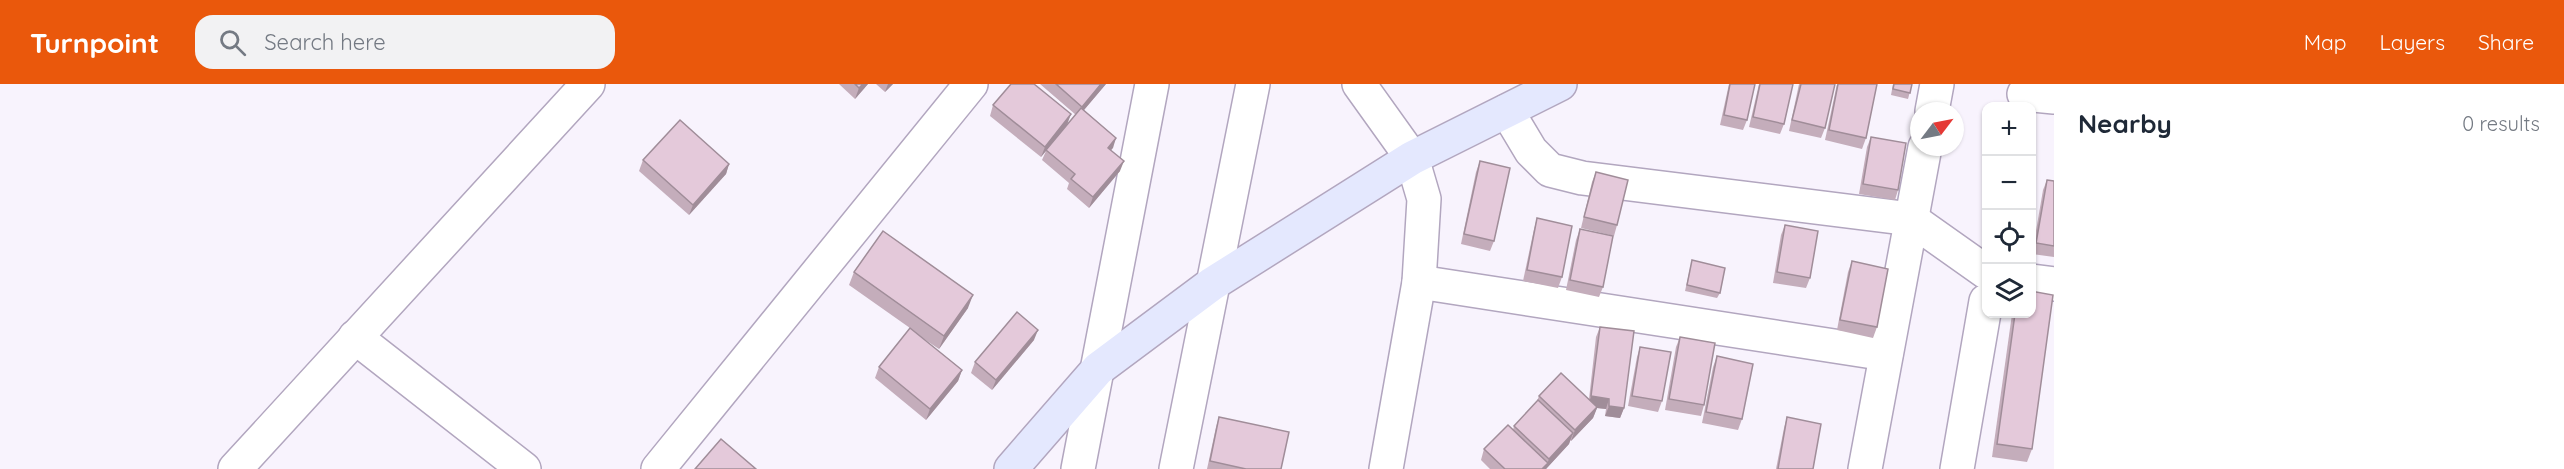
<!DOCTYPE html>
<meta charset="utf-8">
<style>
body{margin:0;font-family:Quicksand,sans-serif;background:#f2f2f3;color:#1f2937}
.controls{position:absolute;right:18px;top:18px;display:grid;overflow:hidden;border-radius:12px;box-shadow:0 2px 4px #0004}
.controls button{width:54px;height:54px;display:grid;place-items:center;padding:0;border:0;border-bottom:2px solid #e0e1e3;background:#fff;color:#1f2937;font:30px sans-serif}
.compass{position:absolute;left:1910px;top:18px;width:54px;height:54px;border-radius:50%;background:#fff;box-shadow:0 2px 4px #0004;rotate:58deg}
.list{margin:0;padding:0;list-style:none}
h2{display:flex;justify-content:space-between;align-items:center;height:78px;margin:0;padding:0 24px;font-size:26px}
h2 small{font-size:20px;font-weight:400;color:#747a83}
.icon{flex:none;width:33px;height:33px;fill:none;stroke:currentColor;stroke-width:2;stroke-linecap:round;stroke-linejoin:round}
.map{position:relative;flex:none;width:2054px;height:385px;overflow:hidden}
header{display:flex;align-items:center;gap:36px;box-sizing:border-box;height:84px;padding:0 30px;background:#ea580c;color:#fff}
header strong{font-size:28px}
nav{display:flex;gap:33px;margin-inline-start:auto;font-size:21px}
.search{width:420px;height:54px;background:#f2f2f3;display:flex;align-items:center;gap:15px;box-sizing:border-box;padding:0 21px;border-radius:18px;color:#747a83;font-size:22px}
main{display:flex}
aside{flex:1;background:#fff}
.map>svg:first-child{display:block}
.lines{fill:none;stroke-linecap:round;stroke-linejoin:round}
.street-casing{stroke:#b2a6bf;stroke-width:36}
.secondary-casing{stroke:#b2a6bf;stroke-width:36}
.street{stroke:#fff;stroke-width:33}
.secondary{stroke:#e4e8fe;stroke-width:33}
.wall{fill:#c4adbb}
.shaded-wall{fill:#a08d99}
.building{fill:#e4c9da;stroke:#a08d99;stroke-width:1.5}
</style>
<header>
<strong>Turnpoint</strong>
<div class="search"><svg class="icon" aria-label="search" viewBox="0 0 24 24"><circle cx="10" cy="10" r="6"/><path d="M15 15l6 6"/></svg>Search here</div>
<nav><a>Map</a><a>Layers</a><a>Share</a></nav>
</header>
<main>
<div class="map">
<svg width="2054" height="385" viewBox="0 0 2054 385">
<rect width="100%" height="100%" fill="#f8f3fd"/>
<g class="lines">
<g class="street-casing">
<g id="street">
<path d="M 1359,0 L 1412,74 L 1424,115 L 1419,198 L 1386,385"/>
<path d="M 2024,10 L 2054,13"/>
<path d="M 1507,27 L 1531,67 L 1550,86 L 1582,94 L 1911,135 L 1986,188"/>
<path d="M 1932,27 L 1937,0"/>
<path d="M 2032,197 L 2054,200"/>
<path d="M 1419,198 L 1886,270"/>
<path d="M 355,253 L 524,385"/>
<path d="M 235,385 L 588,0"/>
<path d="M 658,385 L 971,0"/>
<path d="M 1078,385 L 1152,0"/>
<path d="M 1176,385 L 1253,0"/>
<path d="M 1865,385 L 1925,63"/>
<path d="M 1957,385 L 1986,217"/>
</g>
</g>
<g class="secondary-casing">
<path id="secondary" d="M 1011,385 L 1098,285 L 1212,200 L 1412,74 L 1560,0"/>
</g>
<use href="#street" class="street"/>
<use href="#secondary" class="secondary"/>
</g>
<g class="wall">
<path d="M 839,0 L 868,0 L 855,15 Z"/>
<path d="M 876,0 L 893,0 L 885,8 Z"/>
<path d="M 1040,0 L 1106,0 L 1084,26 L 1116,54 L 1111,66 L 1120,87 L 1089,124 L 1067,105 L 1069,99 L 1042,76 L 1046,67 L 1041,73 L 990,32 L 993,21 L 1067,41 L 1057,53 L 1076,31 Z"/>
<path d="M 1729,0 L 1755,0 L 1747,36 L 1743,46 L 1720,41 Z"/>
<path d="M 1759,0 L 1793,0 L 1784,40 L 1780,50 L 1749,43 Z"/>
<path d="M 1799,0 L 1835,0 L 1825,44 L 1821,54 L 1789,47 Z"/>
<path d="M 1837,0 L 1877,0 L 1866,54 L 1862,65 L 1825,56 Z"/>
<path d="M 1893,0 L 1912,0 L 1908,15 L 1891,11 Z"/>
<path d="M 1871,53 L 1898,106 L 1895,116 L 1859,110 L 1867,63 Z"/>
<path d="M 643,76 L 729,80 L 726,90 L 689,131 L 639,87 Z"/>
<path d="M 1480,77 L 1494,157 L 1490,167 L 1461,160 L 1476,88 Z"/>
<path d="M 1596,88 L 1617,141 L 1614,152 L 1581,144 L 1592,98 Z"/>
<path d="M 2047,96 L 2054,97 L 2054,173 L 2032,170 L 2043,106 Z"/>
<path d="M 1537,134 L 1562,193 L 1558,204 L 1523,197 L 1534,145 Z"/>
<path d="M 1785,141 L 1810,194 L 1806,204 L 1773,199 L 1781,151 Z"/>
<path d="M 1580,145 L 1603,203 L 1599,213 L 1566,206 L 1576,156 Z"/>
<path d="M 1692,176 L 1720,209 L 1717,214 L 1685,207 Z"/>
<path d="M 1852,177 L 1877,243 L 1873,254 L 1837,246 L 1848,188 Z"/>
<path d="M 854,188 L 968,224 L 939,265 L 918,251 L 962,286 L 958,297 L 926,336 L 875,294 L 879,283 L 910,244 L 849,201 Z"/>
<path d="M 2012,230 L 2031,230 L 2032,365 L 2027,378 L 1992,373 Z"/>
<path d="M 1600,243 L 1624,324 L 1620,334 L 1605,332 L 1606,325 L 1597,324 L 1593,334 L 1571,357 L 1570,356 L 1569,360 L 1546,385 L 1490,385 L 1481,376 L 1484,365 L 1513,346 L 1514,342 L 1537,317 L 1539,312 L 1589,315 L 1596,253 Z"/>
<path d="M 1680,253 L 1704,321 L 1701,332 L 1665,326 L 1676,263 Z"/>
<path d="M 1034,256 L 992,306 L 971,289 L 975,278 Z"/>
<path d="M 1640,263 L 1662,317 L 1658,328 L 1628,322 L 1637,273 Z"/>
<path d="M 1717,272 L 1742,335 L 1738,346 L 1702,339 L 1713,283 Z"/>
<path d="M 1219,333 L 1281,385 L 1207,385 L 1216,343 Z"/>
<path d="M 1787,333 L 1813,385 L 1776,385 L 1784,344 Z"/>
</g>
<g class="shaded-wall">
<path d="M 863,0 L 868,0 L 855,15 L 859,4 Z"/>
<path d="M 888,0 L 893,0 L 885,8 Z"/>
<path d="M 1101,0 L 1106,0 L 1078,33 L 1082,23 Z"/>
<path d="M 1071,30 L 1067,41 L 1041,73 L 1045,63 Z"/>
<path d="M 1116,54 L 1113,64 L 1104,74 L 1108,64 Z"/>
<path d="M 1124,77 L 1120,87 L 1089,124 L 1093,113 Z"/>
<path d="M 729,80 L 726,90 L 689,131 L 693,121 Z"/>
<path d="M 973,211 L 968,224 L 939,265 L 944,252 Z"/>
<path d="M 1038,246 L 1034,256 L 992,306 L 996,296 Z"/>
<path d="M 962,286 L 958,297 L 926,336 L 930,325 Z"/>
<path d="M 1591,312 L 1609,315 L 1606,325 L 1597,324 L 1593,334 L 1571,357 L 1575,346 L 1588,323 Z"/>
<path d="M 1609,322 L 1624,324 L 1620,334 L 1605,332 Z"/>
<path d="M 1573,349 L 1569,360 L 1546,385 L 1542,385 L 1547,380 L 1549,375 Z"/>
</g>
<g class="building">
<path d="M 855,0 L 863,0 L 859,4 Z"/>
<path d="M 1011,0 L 1034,0 L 1071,30 L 1045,63 L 993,21 Z"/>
<path d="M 1056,0 L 1101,0 L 1082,23 Z"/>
<path d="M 1730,0 L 1755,0 L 1747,36 L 1724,31 Z"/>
<path d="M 1760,0 L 1793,0 L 1784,40 L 1753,33 Z"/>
<path d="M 1801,0 L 1835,0 L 1825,44 L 1792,36 Z"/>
<path d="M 1838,0 L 1877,0 L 1866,54 L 1829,46 Z"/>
<path d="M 1894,0 L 1912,0 L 1910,9 L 1893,5 Z"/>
<path d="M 1081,24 L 1116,54 L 1108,64 L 1124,77 L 1093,113 L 1071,95 L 1075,90 L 1046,66 Z"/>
<path d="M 680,36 L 729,80 L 693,121 L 643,76 Z"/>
<path d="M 1871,53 L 1906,59 L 1898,106 L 1863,100 Z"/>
<path d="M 1480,77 L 1510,84 L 1494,157 L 1464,150 Z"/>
<path d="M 1596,88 L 1628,96 L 1617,141 L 1584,133 Z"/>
<path d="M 2047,96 L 2054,97 L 2054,162 L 2036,159 Z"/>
<path d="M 1537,134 L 1572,142 L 1562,193 L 1527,186 Z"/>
<path d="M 1785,141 L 1818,147 L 1810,194 L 1777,188 Z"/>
<path d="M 1580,145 L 1613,152 L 1603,203 L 1570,196 Z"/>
<path d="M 883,147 L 973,211 L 944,252 L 854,188 Z"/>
<path d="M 1692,176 L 1725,184 L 1720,209 L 1687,201 Z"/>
<path d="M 1852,177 L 1888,185 L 1877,243 L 1840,236 Z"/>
<path d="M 2031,207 L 2053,211 L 2032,365 L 1997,360 L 2015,230 L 2031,230 Z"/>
<path d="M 1017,228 L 1038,246 L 996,296 L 975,278 Z"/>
<path d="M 1600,243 L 1634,247 L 1624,324 L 1609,322 L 1609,315 L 1591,312 Z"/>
<path d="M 910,244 L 962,286 L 930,325 L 879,283 Z"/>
<path d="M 1680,253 L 1715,259 L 1704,321 L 1669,315 Z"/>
<path d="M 1640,263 L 1671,268 L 1662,317 L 1632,312 Z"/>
<path d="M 1717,272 L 1753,280 L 1742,335 L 1706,328 Z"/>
<path d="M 1561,289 L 1597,323 L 1575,346 L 1539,312 Z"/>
<path d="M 1538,316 L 1573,349 L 1549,375 L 1514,342 Z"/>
<path d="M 1219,333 L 1289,348 L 1281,385 L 1246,385 L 1210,377 Z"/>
<path d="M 1787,333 L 1821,340 L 1813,385 L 1778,385 Z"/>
<path d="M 1508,341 L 1548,379 L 1542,385 L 1505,385 L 1484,365 Z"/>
<path d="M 721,355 L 756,385 L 695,385 Z"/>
</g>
</svg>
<div class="controls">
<button>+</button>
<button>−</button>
<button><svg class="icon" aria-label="locate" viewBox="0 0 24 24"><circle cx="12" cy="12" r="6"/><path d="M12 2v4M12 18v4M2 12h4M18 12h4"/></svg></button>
<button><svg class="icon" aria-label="layers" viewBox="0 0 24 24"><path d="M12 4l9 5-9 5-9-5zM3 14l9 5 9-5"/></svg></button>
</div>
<svg class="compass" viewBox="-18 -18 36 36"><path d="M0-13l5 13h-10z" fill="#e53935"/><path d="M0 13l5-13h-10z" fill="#747a83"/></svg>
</div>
<aside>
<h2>Nearby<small>0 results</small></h2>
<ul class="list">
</ul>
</aside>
</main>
